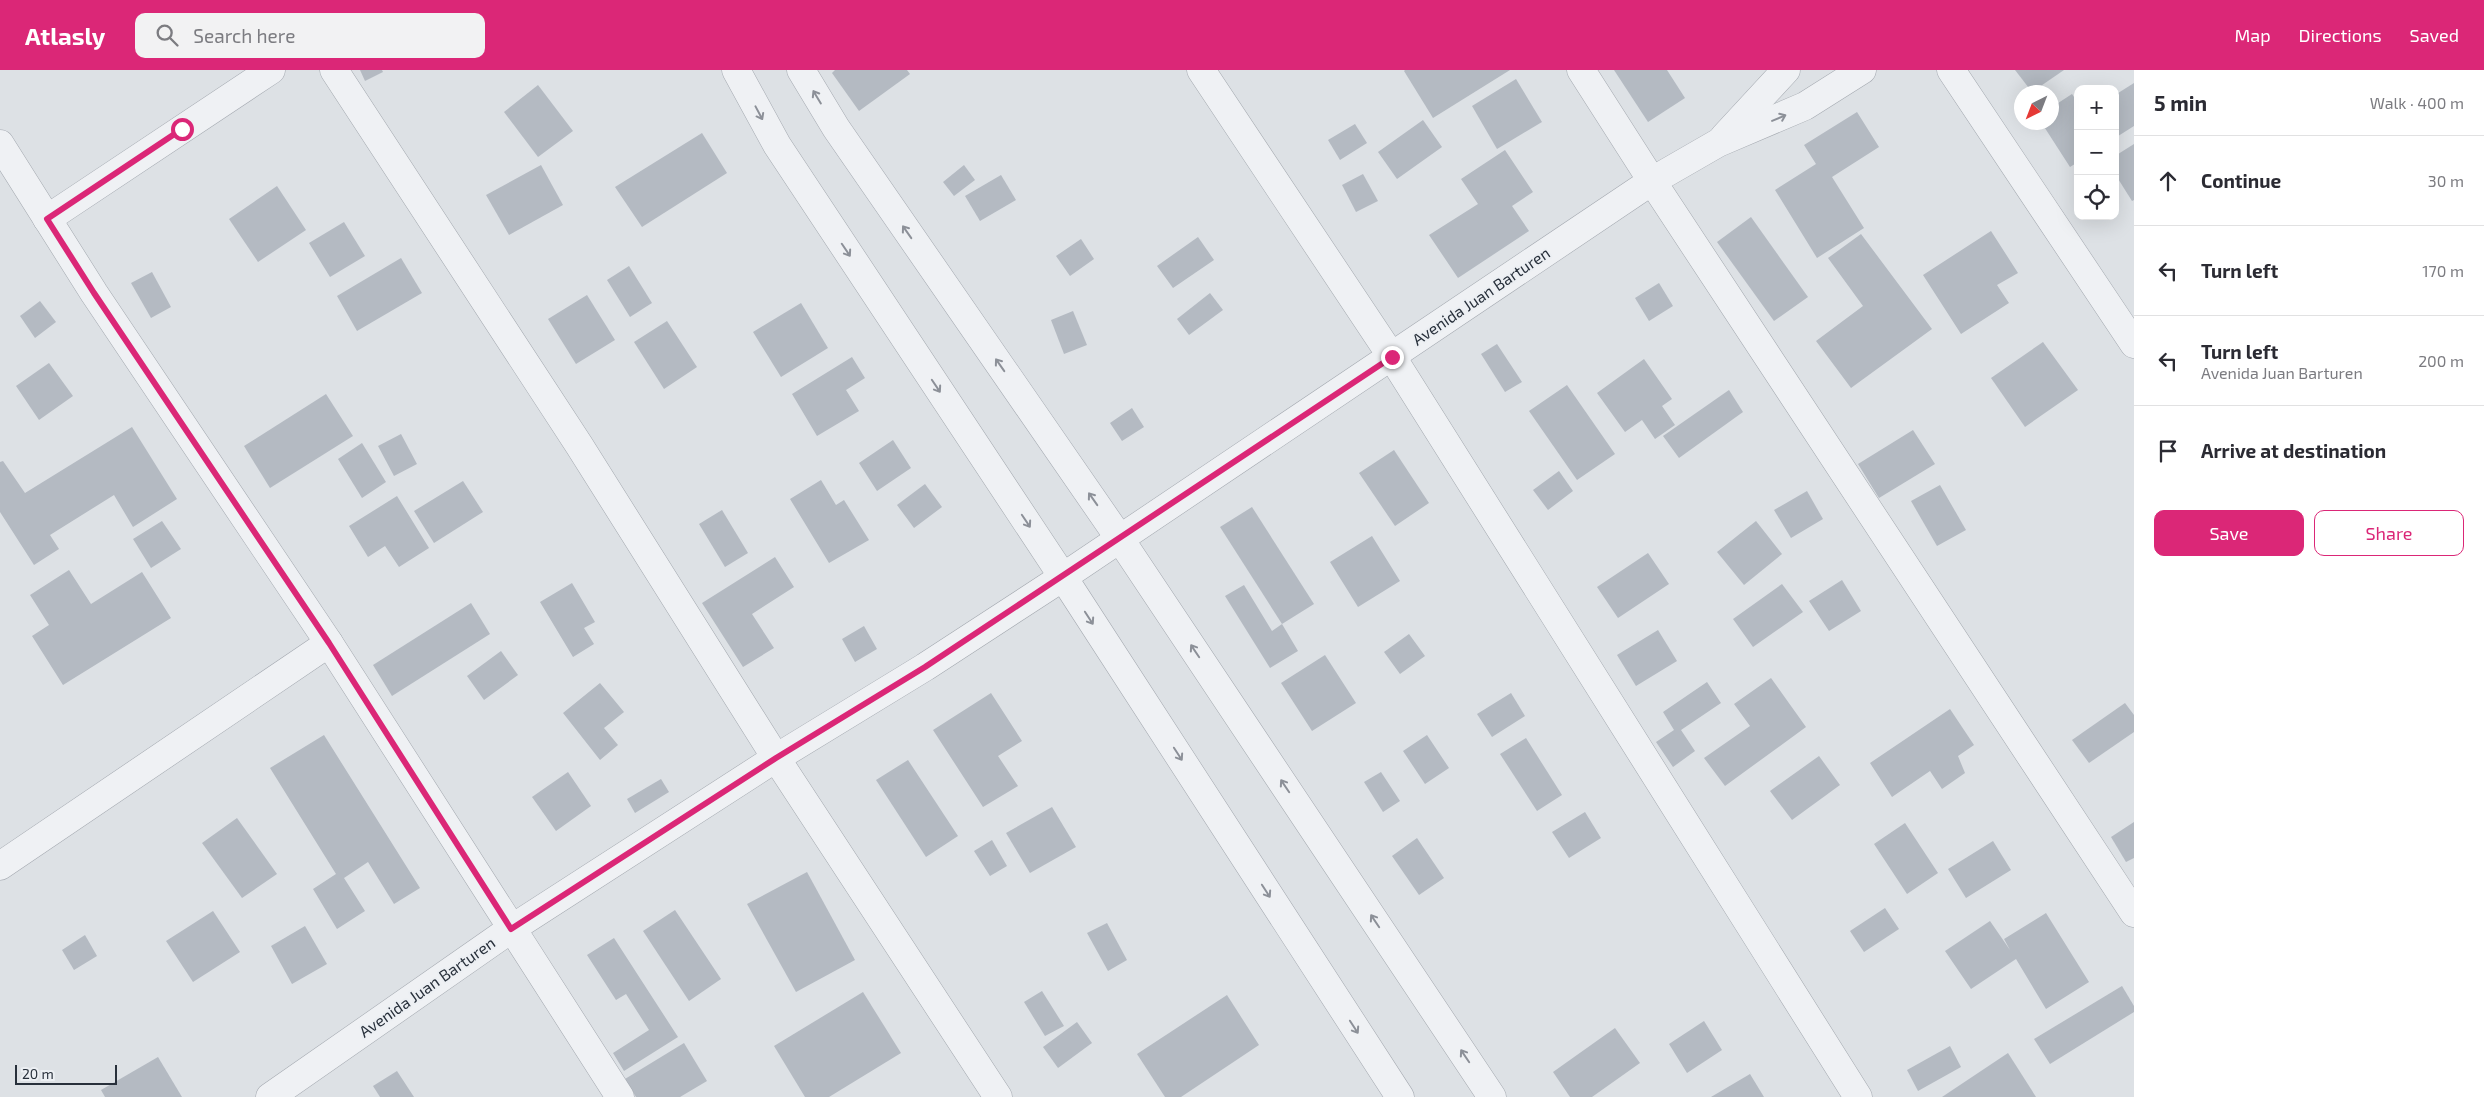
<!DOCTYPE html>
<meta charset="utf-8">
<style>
body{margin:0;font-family:"Exo 2",sans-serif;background:#f2f2f3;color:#2b2b33}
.controls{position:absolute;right:15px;top:15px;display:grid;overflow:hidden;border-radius:10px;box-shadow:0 5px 20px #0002}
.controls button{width:45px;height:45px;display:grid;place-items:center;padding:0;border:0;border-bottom:1px solid #e1e1e2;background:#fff;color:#2b2b33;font:25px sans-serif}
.compass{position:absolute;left:2014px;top:15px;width:45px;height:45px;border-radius:50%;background:#fff;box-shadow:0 5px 20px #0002;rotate:222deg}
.scale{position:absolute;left:15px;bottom:12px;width:102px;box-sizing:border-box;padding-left:5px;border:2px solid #28303b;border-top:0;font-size:14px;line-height:18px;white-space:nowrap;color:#28303b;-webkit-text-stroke:4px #eceff3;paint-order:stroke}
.stop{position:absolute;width:15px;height:15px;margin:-11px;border:4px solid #db2777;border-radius:50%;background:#fff}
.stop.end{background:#db2777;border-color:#fff;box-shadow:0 1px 5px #0008}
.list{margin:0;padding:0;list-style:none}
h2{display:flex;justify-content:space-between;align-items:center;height:65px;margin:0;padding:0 20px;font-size:21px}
h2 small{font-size:16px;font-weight:400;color:#7c7c81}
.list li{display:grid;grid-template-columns:32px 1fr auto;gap:15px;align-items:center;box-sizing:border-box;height:90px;padding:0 20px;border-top:1px solid #e1e1e2}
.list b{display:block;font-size:19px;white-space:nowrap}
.list p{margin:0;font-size:16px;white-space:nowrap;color:#7c7c81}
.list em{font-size:16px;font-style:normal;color:#7c7c81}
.actions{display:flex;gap:10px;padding:15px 20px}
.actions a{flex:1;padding:11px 0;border:1px solid #db2777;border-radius:10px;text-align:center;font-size:18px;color:#db2777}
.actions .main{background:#db2777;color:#fff}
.icon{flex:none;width:28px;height:28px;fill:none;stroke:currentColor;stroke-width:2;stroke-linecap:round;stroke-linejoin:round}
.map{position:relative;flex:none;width:2134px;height:1027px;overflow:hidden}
header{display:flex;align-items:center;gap:30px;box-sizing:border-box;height:70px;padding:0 25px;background:#db2777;color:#fff}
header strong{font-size:24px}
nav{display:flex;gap:28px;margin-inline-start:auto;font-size:18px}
.search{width:350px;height:45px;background:#f2f2f3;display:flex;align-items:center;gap:12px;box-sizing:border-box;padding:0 18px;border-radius:10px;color:#7c7c81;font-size:19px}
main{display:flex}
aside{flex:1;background:#fff}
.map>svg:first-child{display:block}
.building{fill:#b4bac2}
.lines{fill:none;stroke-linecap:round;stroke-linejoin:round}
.minor-casing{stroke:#a3a8af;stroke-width:29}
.tertiary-casing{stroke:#a3a8af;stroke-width:29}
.minor{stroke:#eff1f4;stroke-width:28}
.tertiary{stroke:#eff1f4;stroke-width:28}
.oneway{stroke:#8c9098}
.route{stroke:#db2777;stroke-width:6}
.labels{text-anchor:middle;stroke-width:4;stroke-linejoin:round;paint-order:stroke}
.street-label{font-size:16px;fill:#28303b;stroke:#eceff3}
</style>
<header>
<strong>Atlasly</strong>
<div class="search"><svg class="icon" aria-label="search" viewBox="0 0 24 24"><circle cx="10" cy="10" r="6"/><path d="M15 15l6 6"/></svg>Search here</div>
<nav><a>Map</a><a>Directions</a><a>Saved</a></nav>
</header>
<main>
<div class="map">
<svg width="2134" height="1027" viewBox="0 0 2134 1027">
<rect width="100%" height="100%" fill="#dde1e5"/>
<g class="building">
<path d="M 360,0 L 382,0 L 383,2 L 365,11 Z"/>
<path d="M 835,0 L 907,0 L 910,4 L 859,41 L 832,3 Z"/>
<path d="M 1405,0 L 1510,0 L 1433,48 L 1404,1 Z"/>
<path d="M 1614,0 L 1667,0 L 1685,28 L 1648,52 Z"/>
<path d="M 2015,0 L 2064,0 L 2032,22 Z"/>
<path d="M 1516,9 L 1542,52 L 1497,79 L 1472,36 Z"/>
<path d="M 2134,13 L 2134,56 L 2115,68 L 2115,25 Z"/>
<path d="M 538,15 L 573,61 L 538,87 L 504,42 Z"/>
<path d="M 2072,24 L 2078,33 L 2078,92 L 2070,97 L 2041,52 L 2052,52 L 2052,37 Z"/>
<path d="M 1857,42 L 1879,77 L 1832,107 L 1864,158 L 1817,188 L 1775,120 L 1816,94 L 1804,75 Z"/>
<path d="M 1423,50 L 1442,77 L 1397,109 L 1378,82 Z"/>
<path d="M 1355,54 L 1367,73 L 1340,90 L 1328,70 Z"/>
<path d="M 702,63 L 727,103 L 642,157 L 615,117 Z"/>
<path d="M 2134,74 L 2134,130 L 2132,131 L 2115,104 L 2115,86 Z"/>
<path d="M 1505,80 L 1533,122 L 1512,136 L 1529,161 L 1458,208 L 1429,165 L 1478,134 L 1461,109 Z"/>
<path d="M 541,95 L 563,135 L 509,165 L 486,125 Z"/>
<path d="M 964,95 L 975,110 L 954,126 L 943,112 Z"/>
<path d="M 1363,104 L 1378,131 L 1356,142 L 1342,115 Z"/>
<path d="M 1001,105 L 1016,130 L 980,151 L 965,126 Z"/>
<path d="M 277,116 L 306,160 L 258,192 L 229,149 Z"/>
<path d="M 1751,147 L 1808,227 L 1774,251 L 1717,172 Z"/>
<path d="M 344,152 L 365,186 L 330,207 L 309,173 Z"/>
<path d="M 1991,161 L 2018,203 L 1997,215 L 2009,233 L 1961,264 L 1923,205 Z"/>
<path d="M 1861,164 L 1932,259 L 1851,318 L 1816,271 L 1863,236 L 1828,188 Z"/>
<path d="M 1198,167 L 1214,190 L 1173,218 L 1157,196 Z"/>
<path d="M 1081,169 L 1094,189 L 1070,206 L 1056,186 Z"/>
<path d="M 401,188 L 422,223 L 357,261 L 337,226 Z"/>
<path d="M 629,196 L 652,233 L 630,247 L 607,210 Z"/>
<path d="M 152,202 L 171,237 L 151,248 L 131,213 Z"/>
<path d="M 1659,213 L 1673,236 L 1649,251 L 1635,228 Z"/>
<path d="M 1210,223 L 1223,240 L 1189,265 L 1177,249 Z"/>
<path d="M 587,225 L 615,270 L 576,294 L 548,249 Z"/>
<path d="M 40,231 L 56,252 L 35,268 L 20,246 Z"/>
<path d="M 801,233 L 828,278 L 781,307 L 753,262 Z"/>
<path d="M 1073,241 L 1087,275 L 1064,284 L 1051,250 Z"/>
<path d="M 667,251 L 697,297 L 664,319 L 634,272 Z"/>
<path d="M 2043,272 L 2078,320 L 2025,357 L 1991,308 Z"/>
<path d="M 1497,274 L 1522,312 L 1505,322 L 1481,284 Z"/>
<path d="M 852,287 L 865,308 L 846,320 L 859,341 L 817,366 L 792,324 Z"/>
<path d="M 1644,289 L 1672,329 L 1662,336 L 1675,355 L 1655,369 L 1642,350 L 1625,362 L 1597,323 Z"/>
<path d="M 49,293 L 73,326 L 39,350 L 16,316 Z"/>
<path d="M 1567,315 L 1615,384 L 1577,410 L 1529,341 Z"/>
<path d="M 1729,320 L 1743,342 L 1679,388 L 1663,366 Z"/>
<path d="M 326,324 L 353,366 L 270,418 L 244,376 Z"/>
<path d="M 1132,338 L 1144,357 L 1122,371 L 1110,353 Z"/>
<path d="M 132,357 L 177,429 L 133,457 L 114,425 L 50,465 L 59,479 L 34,495 L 0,442 L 0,392 L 3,391 L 25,423 Z"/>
<path d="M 1913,360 L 1935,394 L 1879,428 L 1858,394 Z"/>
<path d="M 401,364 L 417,394 L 394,406 L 378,376 Z"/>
<path d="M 893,370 L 911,398 L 877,421 L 859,393 Z"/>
<path d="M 362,373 L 386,412 L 362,428 L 338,389 Z"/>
<path d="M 1394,380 L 1429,433 L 1395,456 L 1359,403 Z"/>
<path d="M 1559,401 L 1573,421 L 1548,440 L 1533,420 Z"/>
<path d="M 821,410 L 836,435 L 844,430 L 869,470 L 829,493 L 790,429 Z"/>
<path d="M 463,411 L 483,442 L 434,473 L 414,441 Z"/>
<path d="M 925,414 L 942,437 L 914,458 L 897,435 Z"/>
<path d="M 1940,415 L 1966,460 L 1937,476 L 1911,431 Z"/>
<path d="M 1807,421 L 1823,449 L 1791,468 L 1774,440 Z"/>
<path d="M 397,426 L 429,478 L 399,497 L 385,476 L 368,487 L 349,456 Z"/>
<path d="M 1252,437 L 1314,534 L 1282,554 L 1220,457 Z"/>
<path d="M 722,440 L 748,483 L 725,497 L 699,454 Z"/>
<path d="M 162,451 L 181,479 L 151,498 L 133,469 Z"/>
<path d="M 1756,451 L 1782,484 L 1744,515 L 1717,482 Z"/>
<path d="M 1372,466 L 1400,511 L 1358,537 L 1330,492 Z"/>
<path d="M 1648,483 L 1669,514 L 1618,548 L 1597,517 Z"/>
<path d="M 775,487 L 794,517 L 752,544 L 774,578 L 743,597 L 702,533 Z"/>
<path d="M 69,500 L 91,534 L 142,502 L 171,548 L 63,615 L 32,566 L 49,555 L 30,525 Z"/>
<path d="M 1842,510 L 1861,541 L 1829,561 L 1809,531 Z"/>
<path d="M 572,513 L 595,552 L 584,558 L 594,574 L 573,587 L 540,532 Z"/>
<path d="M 1782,514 L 1803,542 L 1753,577 L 1733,549 Z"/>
<path d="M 1244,515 L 1272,561 L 1282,554 L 1298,581 L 1270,598 L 1225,526 Z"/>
<path d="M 471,533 L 490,564 L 392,626 L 373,595 Z"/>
<path d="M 864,556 L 877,579 L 855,592 L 842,569 Z"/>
<path d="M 1658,560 L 1677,591 L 1636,616 L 1617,585 Z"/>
<path d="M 1409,564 L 1425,586 L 1400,604 L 1384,582 Z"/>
<path d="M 501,581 L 518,605 L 484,630 L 467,606 Z"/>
<path d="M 1325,585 L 1356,633 L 1312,661 L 1281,613 Z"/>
<path d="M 1771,608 L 1806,657 L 1725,716 L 1704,688 L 1750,656 L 1734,634 Z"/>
<path d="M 1707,612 L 1721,633 L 1681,660 L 1695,681 L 1673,697 L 1656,672 L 1674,660 L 1663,642 Z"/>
<path d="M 600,613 L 624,642 L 604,658 L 618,675 L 600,690 L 563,643 Z"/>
<path d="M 991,623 L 1022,671 L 998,686 L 1018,716 L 983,737 L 933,660 Z"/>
<path d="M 1511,623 L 1525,646 L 1492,667 L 1477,644 Z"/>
<path d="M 2125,633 L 2134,645 L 2134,662 L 2089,693 L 2072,670 Z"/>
<path d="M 1950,639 L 1974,675 L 1958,686 L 1965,703 L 1942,719 L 1930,701 L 1892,727 L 1870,693 Z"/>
<path d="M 324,665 L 420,818 L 394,834 L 368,792 L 344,808 L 365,841 L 337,859 L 313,819 L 336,804 L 270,698 Z"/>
<path d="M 1427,665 L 1449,698 L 1425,714 L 1403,681 Z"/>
<path d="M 1526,668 L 1562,725 L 1537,741 L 1500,684 Z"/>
<path d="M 1819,686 L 1840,715 L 1792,750 L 1770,721 Z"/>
<path d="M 908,690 L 958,766 L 926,787 L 876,710 Z"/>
<path d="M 568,702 L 591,736 L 556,761 L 532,727 Z"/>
<path d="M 1381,702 L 1400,731 L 1383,742 L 1364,712 Z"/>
<path d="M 661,709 L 669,722 L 635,743 L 627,729 Z"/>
<path d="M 1052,737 L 1076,777 L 1030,803 L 1006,763 Z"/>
<path d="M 1585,742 L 1601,768 L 1569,788 L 1552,762 Z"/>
<path d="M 237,748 L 277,804 L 242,828 L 202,773 Z"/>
<path d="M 2134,752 L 2134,788 L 2126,792 L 2111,767 Z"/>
<path d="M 1905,753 L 1938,803 L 1907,824 L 1874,774 Z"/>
<path d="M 1417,768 L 1444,808 L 1419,825 L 1392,786 Z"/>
<path d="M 992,770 L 1007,796 L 990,806 L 974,781 Z"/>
<path d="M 1993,771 L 2011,800 L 1966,828 L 1948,799 Z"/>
<path d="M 807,802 L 855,890 L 796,922 L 747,834 Z"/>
<path d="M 1885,838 L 1899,859 L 1864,882 L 1850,861 Z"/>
<path d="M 675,840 L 721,909 L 689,931 L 643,861 Z"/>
<path d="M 213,841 L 240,882 L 193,912 L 166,871 Z"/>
<path d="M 2046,843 L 2089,912 L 2046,939 L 2016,889 L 1971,919 L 1945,881 L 1990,851 L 2010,880 L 2004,869 Z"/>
<path d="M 1107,853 L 1127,890 L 1108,901 L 1087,863 Z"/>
<path d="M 305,856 L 327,894 L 292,914 L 271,876 Z"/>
<path d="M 85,865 L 97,886 L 74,900 L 62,880 Z"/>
<path d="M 614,868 L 678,967 L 624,1001 L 613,983 L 649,960 L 626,924 L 616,930 L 587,885 Z"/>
<path d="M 2122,916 L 2134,936 L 2134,942 L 2050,994 L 2034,969 Z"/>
<path d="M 1042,921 L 1064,956 L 1045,966 L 1024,932 Z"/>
<path d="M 863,922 L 901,983 L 829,1027 L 805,1027 L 774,976 Z"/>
<path d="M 1227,925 L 1259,975 L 1181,1027 L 1165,1027 L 1137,984 Z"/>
<path d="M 1704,951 L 1722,980 L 1687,1003 L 1669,974 Z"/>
<path d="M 1077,952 L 1092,973 L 1058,998 L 1043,977 Z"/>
<path d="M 1615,958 L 1640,993 L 1592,1027 L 1570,1027 L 1553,1002 Z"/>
<path d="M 684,973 L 707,1011 L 680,1027 L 636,1027 L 625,1009 Z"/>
<path d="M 1950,976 L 1961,997 L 1918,1021 L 1907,1000 Z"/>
<path d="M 2008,983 L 2036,1027 L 1942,1027 Z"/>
<path d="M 158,987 L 182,1027 L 105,1027 L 101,1020 Z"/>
<path d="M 397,1001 L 414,1027 L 380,1027 L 373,1016 Z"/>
<path d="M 1750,1004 L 1764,1027 L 1711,1027 Z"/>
</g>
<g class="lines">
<g class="minor-casing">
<g id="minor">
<path d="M 334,0 L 579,375 L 776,688 L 998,1027"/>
<path d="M 1201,0 L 1392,287 L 1858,1027"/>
<path d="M 1581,0 L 1652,111 L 2134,843"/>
<path d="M 1951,0 L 2134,274"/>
<path d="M 0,74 L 94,223 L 329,573 L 620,1027"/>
<path d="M 47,149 L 271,0"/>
<path d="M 1120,469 L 1492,1027"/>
<path d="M 1063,507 L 1400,1027"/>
<path d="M 0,796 L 329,573"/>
</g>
</g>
<g class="tertiary-casing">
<g id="tertiary">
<path d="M 736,0 L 777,75 L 1063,507"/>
<path d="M 801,0 L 836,58 L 1120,469"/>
<path d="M 1724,67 L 1786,0"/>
<path d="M 270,1027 L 511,859 L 776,688 L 925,597 L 1063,507 L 1652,111 L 1718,73 L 1805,36 L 1862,0"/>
</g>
</g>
<use href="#minor" class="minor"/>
<use href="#tertiary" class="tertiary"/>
</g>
<defs><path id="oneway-shaft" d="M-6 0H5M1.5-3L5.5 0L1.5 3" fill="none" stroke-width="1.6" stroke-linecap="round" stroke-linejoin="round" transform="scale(1.25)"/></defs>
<g class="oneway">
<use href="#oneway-shaft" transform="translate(817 27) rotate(-121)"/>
<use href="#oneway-shaft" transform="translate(759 43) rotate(62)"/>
<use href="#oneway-shaft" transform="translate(1779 48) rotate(-23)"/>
<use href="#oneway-shaft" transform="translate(907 162) rotate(-125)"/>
<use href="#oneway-shaft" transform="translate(846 180) rotate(56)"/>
<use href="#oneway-shaft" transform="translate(1000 295) rotate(-125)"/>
<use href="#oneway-shaft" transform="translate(936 316) rotate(56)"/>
<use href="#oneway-shaft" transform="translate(1093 429) rotate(-125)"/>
<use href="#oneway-shaft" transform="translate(1026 451) rotate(56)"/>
<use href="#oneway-shaft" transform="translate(1089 548) rotate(57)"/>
<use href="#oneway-shaft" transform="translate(1195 581) rotate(-124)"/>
<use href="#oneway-shaft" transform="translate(1178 684) rotate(57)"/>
<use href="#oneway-shaft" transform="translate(1285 716) rotate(-124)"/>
<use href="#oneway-shaft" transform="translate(1266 821) rotate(57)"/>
<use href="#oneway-shaft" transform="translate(1375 851) rotate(-124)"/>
<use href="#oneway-shaft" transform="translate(1354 957) rotate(57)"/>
<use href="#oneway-shaft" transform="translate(1465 986) rotate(-124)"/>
</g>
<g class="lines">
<path class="route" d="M 182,59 L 47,149 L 94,223 L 329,573 L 511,859 L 776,688 L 925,597 L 1392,287"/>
</g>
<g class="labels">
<g class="street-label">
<text transform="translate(1481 226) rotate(-34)" y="6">Avenida Juan Barturen</text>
<text transform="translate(427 917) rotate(-35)" y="6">Avenida Juan Barturen</text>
</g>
</g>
</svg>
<div class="controls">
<button>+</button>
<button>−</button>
<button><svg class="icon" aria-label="locate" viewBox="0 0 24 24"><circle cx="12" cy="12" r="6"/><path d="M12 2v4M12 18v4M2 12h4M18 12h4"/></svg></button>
</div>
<svg class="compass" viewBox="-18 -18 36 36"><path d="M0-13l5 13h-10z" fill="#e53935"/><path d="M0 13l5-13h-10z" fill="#7c7c81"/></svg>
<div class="scale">20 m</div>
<div class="stop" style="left:182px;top:59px"></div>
<div class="stop end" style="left:1392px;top:287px"></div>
</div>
<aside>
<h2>5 min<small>Walk · 400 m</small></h2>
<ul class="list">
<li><svg class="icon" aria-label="ahead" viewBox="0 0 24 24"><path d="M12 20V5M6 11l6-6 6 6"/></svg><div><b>Continue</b></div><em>30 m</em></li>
<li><svg class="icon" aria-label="left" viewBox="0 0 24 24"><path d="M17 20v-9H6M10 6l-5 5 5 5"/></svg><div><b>Turn left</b></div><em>170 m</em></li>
<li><svg class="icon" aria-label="left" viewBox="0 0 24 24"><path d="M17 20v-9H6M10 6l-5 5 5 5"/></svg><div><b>Turn left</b><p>Avenida Juan Barturen</p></div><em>200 m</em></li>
<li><svg class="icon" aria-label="arrive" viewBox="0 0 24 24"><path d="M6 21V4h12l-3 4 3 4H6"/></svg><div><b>Arrive at destination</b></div></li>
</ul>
<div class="actions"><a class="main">Save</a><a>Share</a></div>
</aside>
</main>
